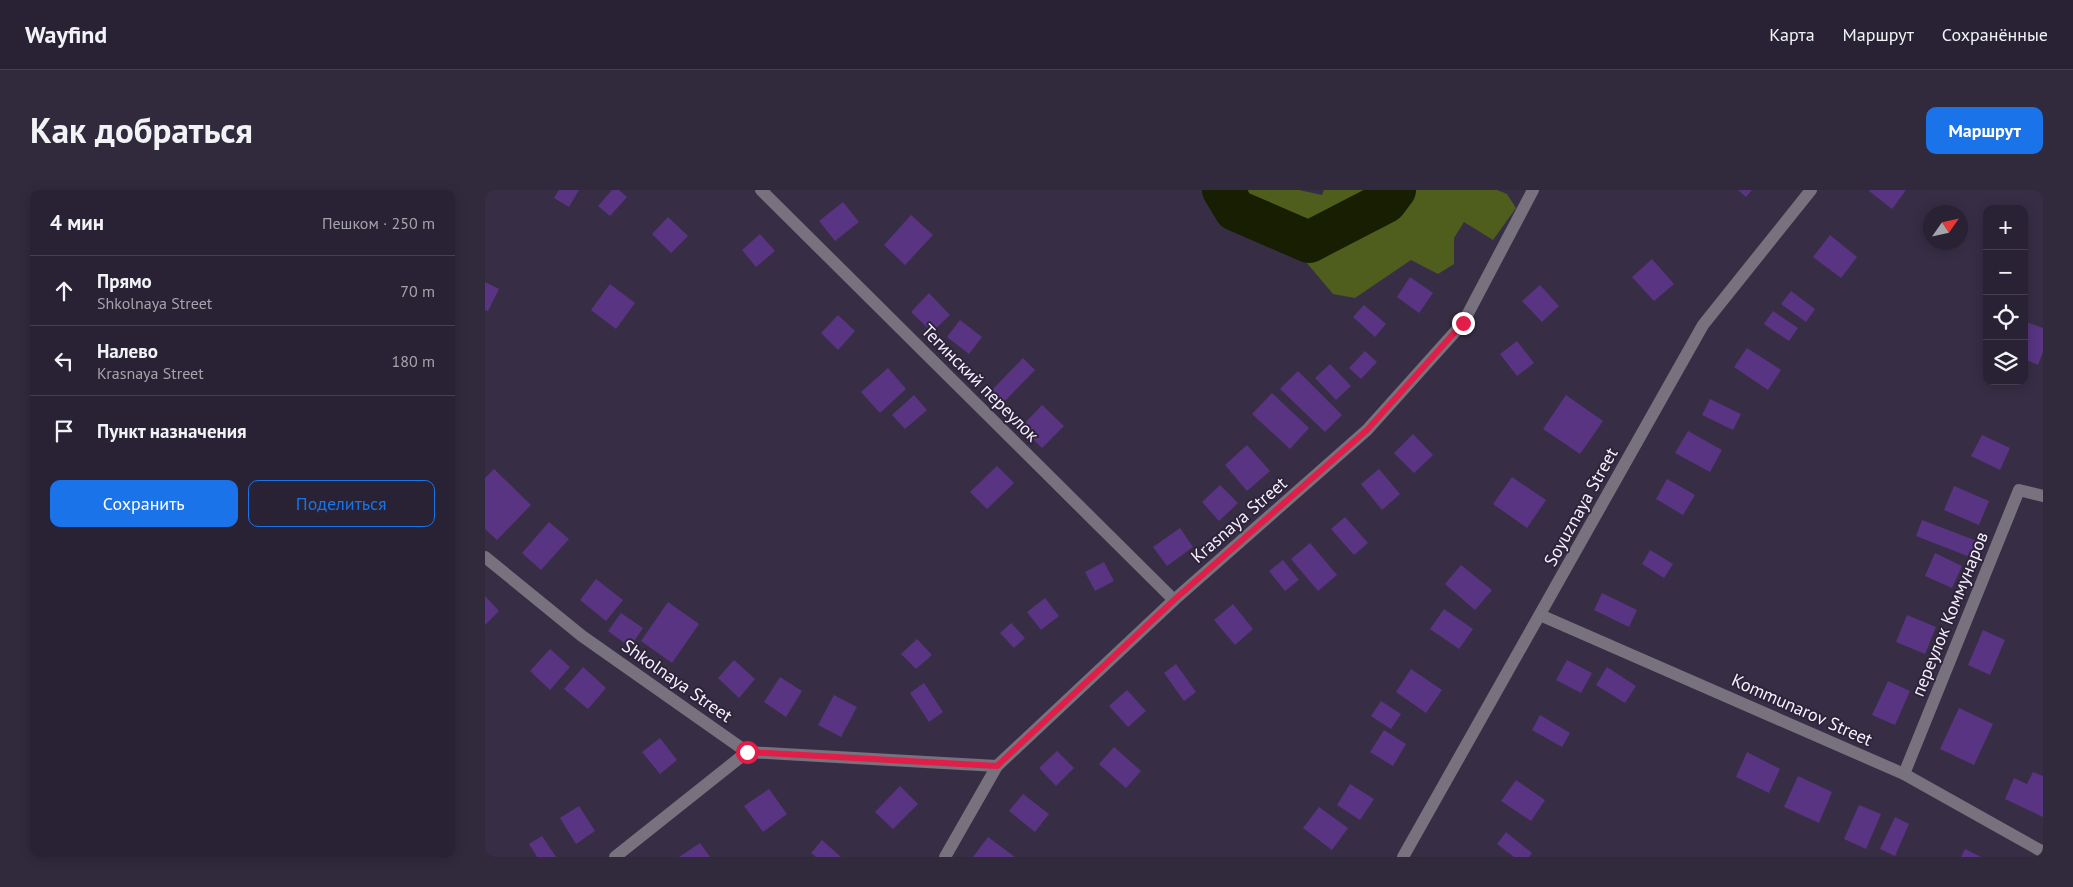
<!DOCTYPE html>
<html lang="ru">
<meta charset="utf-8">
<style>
body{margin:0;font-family:"PT Sans",sans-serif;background:#312a3c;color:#f1f3f6}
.controls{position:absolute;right:15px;top:15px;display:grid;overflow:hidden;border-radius:10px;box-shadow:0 2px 12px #0003}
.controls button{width:45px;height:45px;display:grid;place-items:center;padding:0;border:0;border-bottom:1px solid #453f4f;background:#292234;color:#f1f3f6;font:25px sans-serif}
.compass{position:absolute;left:1438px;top:15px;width:45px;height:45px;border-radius:50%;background:#292234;box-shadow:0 2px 12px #0003;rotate:56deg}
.stop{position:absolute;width:15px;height:15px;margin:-11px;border:4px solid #e11d48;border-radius:50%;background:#fff}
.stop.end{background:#e11d48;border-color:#fff;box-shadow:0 1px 5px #0008}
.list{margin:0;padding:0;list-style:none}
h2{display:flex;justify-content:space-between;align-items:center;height:65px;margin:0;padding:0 20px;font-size:21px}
h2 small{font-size:16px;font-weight:400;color:#a5a4ac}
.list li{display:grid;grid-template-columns:32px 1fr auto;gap:15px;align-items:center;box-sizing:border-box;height:70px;padding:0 20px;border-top:1px solid #453f4f}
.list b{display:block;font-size:19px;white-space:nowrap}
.list p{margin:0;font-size:16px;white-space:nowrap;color:#a5a4ac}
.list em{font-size:16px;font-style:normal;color:#a5a4ac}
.actions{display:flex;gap:10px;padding:15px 20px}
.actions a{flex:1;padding:11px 0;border:1px solid #1a73e8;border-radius:10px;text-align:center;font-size:18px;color:#1a73e8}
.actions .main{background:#1a73e8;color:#fff}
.icon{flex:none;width:28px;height:28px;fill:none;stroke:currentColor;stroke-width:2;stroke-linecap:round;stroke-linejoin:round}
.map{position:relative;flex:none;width:1558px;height:667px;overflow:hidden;border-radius:10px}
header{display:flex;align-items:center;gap:30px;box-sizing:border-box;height:70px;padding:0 25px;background:#292234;border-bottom:1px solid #453f4f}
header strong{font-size:24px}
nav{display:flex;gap:28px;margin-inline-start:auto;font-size:18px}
.intro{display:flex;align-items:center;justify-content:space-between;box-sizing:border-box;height:120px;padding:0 30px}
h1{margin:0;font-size:35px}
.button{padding:12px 22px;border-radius:10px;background:#1a73e8;color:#fff;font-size:18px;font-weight:700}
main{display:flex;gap:30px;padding:0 30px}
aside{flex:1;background:#292234;border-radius:10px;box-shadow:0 2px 12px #0003}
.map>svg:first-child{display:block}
.green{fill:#4f5d1d}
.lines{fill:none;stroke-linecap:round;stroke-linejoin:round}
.river{stroke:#171e01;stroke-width:42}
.building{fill:#583482}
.minor{stroke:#77727e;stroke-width:12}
.route{stroke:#e11d48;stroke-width:6}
.labels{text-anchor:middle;stroke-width:4;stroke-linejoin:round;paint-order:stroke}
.street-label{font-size:18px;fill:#f5effe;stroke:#2d243a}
</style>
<header>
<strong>Wayfind</strong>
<nav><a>Карта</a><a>Маршрут</a><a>Сохранённые</a></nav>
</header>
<div class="intro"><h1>Как добраться</h1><a class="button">Маршрут</a></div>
<main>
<aside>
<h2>4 мин<small>Пешком · 250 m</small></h2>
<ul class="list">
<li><svg class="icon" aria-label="ahead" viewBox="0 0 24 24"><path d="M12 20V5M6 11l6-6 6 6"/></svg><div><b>Прямо</b><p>Shkolnaya Street</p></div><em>70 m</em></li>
<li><svg class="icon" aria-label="left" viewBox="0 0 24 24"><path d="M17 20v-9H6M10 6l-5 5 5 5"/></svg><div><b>Налево</b><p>Krasnaya Street</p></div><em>180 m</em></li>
<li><svg class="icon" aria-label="arrive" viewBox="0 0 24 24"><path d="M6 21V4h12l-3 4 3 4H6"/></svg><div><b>Пункт назначения</b></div></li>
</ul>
<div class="actions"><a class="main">Сохранить</a><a>Поделиться</a></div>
</aside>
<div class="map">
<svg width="1558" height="667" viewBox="0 0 1558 667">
<rect width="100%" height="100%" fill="#372e45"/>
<path class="green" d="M 760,0 L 814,0 L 837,5 L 839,0 L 1012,0 L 1022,4 L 1031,18 L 1008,50 L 979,32 L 969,48 L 969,74 L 953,84 L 926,70 L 870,108 L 848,104 L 821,72 L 784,57 L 763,44 L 759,18 Z"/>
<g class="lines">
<path class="river" d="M 738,0 L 750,20 L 824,52 L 901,12 L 910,0"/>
</g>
<g class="building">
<path d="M 74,0 L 94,0 L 84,17 L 69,8 Z"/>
<path d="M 127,0 L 134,0 L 142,7 L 125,26 L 113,16 Z"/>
<path d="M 1253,0 L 1267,0 L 1261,7 Z"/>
<path d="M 1385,0 L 1421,0 L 1407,19 L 1384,1 Z"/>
<path d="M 358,12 L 374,32 L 350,51 L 334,31 Z"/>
<path d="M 426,25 L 448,45 L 420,75 L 399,55 Z"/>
<path d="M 183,27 L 203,46 L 186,63 L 167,44 Z"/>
<path d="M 275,44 L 290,61 L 271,77 L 257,60 Z"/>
<path d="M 1345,45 L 1372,67 L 1356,88 L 1328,67 Z"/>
<path d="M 1167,69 L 1189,94 L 1169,111 L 1147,87 Z"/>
<path d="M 925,87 L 948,103 L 934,123 L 912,107 Z"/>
<path d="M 0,92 L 14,99 L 3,121 L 0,120 Z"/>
<path d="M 125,94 L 150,113 L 131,139 L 106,120 Z"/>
<path d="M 1055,95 L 1074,116 L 1057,132 L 1037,111 Z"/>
<path d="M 1306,101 L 1330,119 L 1321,132 L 1296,114 Z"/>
<path d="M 444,103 L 465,125 L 447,142 L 426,122 Z"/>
<path d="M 879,115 L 901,134 L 890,147 L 868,127 Z"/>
<path d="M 1288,121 L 1313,138 L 1304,151 L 1279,134 Z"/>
<path d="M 353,125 L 370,141 L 353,160 L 336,143 Z"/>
<path d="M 475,130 L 497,147 L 484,164 L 462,147 Z"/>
<path d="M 1539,131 L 1558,138 L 1558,162 L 1553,175 L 1539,169 Z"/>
<path d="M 1032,151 L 1049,173 L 1032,186 L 1015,164 Z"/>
<path d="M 1262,158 L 1296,180 L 1283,200 L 1249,177 Z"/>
<path d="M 880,161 L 892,172 L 876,189 L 864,178 Z"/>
<path d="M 538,168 L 550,180 L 515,216 L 503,204 Z"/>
<path d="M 845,174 L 866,196 L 851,210 L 830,188 Z"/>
<path d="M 403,178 L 421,199 L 395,223 L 376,202 Z"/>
<path d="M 813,181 L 857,225 L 840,242 L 795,199 Z"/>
<path d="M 787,203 L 824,238 L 805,259 L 767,224 Z"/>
<path d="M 429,205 L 442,220 L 420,239 L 407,225 Z"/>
<path d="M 1081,205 L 1118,231 L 1095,264 L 1058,239 Z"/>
<path d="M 1225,209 L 1256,224 L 1248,240 L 1217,225 Z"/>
<path d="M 557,215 L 579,236 L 557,258 L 536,237 Z"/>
<path d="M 1203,241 L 1237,260 L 1225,282 L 1190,263 Z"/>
<path d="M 928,244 L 948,265 L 929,283 L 909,263 Z"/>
<path d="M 1497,245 L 1525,258 L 1515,280 L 1486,266 Z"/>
<path d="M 762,255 L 785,281 L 762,301 L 740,275 Z"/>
<path d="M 512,276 L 529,293 L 502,319 L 485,302 Z"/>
<path d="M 9,279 L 46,315 L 12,350 L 0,339 L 0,288 Z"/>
<path d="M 894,279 L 915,304 L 897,320 L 876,294 Z"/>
<path d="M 1027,287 L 1061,310 L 1042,338 L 1008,314 Z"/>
<path d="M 1182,289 L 1210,305 L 1198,325 L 1171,309 Z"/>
<path d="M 735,295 L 753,313 L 734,331 L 717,312 Z"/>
<path d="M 1469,296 L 1504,311 L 1494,335 L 1459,320 Z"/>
<path d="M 860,327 L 883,353 L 869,365 L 846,339 Z"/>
<path d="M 1437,330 L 1492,351 L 1485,367 L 1431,346 Z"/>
<path d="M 64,332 L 84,349 L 56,380 L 37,363 Z"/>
<path d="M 695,338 L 708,357 L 682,376 L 668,357 Z"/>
<path d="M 825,353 L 852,385 L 833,401 L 806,369 Z"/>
<path d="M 1165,360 L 1188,374 L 1179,388 L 1157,374 Z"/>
<path d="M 1450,363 L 1477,376 L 1467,398 L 1440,386 Z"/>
<path d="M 798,370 L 814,390 L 800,401 L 784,381 Z"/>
<path d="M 619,372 L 629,391 L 610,401 L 600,382 Z"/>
<path d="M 976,375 L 1007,400 L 990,420 L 960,394 Z"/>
<path d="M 111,389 L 138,410 L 121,431 L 95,410 Z"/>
<path d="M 1117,403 L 1152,420 L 1144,437 L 1109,420 Z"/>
<path d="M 0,406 L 14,421 L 0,435 Z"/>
<path d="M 560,408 L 574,426 L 556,440 L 542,422 Z"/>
<path d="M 183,412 L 214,434 L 187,473 L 156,451 Z"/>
<path d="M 748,414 L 768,439 L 750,455 L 729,430 Z"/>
<path d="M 959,419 L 988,439 L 974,459 L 945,439 Z"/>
<path d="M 136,423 L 158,438 L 145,457 L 123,441 Z"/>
<path d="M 1422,425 L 1451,437 L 1440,464 L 1411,452 Z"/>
<path d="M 526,433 L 540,448 L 529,458 L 515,443 Z"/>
<path d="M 1498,440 L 1520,450 L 1505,485 L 1483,475 Z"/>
<path d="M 432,449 L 447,465 L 431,479 L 416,464 Z"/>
<path d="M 65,459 L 85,477 L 65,500 L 45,481 Z"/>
<path d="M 249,470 L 270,489 L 254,508 L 233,488 Z"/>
<path d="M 1082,470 L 1107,483 L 1096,503 L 1071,490 Z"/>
<path d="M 691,474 L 711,502 L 699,511 L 679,483 Z"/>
<path d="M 98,477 L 121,498 L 103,519 L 79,499 Z"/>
<path d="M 1122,477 L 1151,496 L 1140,513 L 1111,495 Z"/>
<path d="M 926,479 L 957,500 L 941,523 L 911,502 Z"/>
<path d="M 295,487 L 317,501 L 301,527 L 279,512 Z"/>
<path d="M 1403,491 L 1425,501 L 1410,535 L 1387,525 Z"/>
<path d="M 439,493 L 458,522 L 444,532 L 425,503 Z"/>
<path d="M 642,500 L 661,521 L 643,537 L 624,516 Z"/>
<path d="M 349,505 L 372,517 L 356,547 L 333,535 Z"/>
<path d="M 896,511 L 916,524 L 906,539 L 886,526 Z"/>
<path d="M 1474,518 L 1508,534 L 1489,575 L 1455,559 Z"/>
<path d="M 1055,525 L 1085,543 L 1077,557 L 1047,540 Z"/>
<path d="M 899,540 L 921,554 L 908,576 L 885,562 Z"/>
<path d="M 175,548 L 192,570 L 175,584 L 157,562 Z"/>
<path d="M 629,557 L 656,581 L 641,598 L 614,574 Z"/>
<path d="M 572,561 L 589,578 L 571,596 L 554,578 Z"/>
<path d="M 1262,562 L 1295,579 L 1284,603 L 1251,587 Z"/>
<path d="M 1548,582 L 1558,586 L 1558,627 L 1520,609 L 1529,588 L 1542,594 Z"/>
<path d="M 1313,586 L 1347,602 L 1334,633 L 1299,617 Z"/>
<path d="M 1031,590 L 1060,610 L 1046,631 L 1016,611 Z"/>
<path d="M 865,594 L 889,609 L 875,630 L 852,615 Z"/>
<path d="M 415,596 L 433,614 L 408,639 L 390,622 Z"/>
<path d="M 284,599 L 302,624 L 278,642 L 259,616 Z"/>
<path d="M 538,604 L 564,624 L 550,642 L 524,621 Z"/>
<path d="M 1374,615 L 1396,624 L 1381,659 L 1359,649 Z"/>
<path d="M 94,616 L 110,641 L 91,654 L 75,628 Z"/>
<path d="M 834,617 L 863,638 L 847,660 L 818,638 Z"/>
<path d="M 1410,627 L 1424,634 L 1410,666 L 1395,659 Z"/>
<path d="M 1021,642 L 1047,663 L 1044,667 L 1029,667 L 1012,654 Z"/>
<path d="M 57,646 L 71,667 L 52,667 L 44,654 Z"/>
<path d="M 503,647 L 530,667 L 488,667 Z"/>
<path d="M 337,650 L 356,667 L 331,667 L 326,663 Z"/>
<path d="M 215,653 L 225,667 L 194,667 Z"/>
<path d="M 1480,659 L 1496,667 L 1476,667 Z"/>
</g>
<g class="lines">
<g class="minor">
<path d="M 276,0 L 689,410"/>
<path d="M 0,367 L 97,446 L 262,562 L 512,576"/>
<path d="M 1055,425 L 1419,584 L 1558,662"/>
<path d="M 1419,584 L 1534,300 L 1558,306"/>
<path d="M 130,667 L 262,562"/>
<path d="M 460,667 L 512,576 L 689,410 L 882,240 L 978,133 L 1048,0"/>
<path d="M 918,667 L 1218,135 L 1326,0"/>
</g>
</g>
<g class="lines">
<path class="route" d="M 262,562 L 512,576 L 689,410 L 882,240 L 978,133"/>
</g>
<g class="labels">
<g class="street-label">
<text transform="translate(495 193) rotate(45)" y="6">Тегинский переулок</text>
<text transform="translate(1096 317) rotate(-61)" y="6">Soyuznaya Street</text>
<text transform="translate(754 330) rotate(-41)" y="6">Krasnaya Street</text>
<text transform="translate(1465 424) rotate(-68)" y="6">переулок Коммунаров</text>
<text transform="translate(192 491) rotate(35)" y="6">Shkolnaya Street</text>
<text transform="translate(1317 520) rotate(24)" y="6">Kommunarov Street</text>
</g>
</g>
</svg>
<div class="controls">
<button>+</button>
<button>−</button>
<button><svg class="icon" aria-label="locate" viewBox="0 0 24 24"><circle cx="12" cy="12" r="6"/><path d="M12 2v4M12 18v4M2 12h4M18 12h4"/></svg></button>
<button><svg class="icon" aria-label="layers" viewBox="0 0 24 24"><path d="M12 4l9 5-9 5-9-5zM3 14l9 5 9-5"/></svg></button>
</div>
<svg class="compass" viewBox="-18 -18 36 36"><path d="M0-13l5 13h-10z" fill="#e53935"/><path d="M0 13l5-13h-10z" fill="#a5a4ac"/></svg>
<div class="stop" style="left:262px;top:562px"></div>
<div class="stop end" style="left:978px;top:133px"></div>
</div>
</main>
